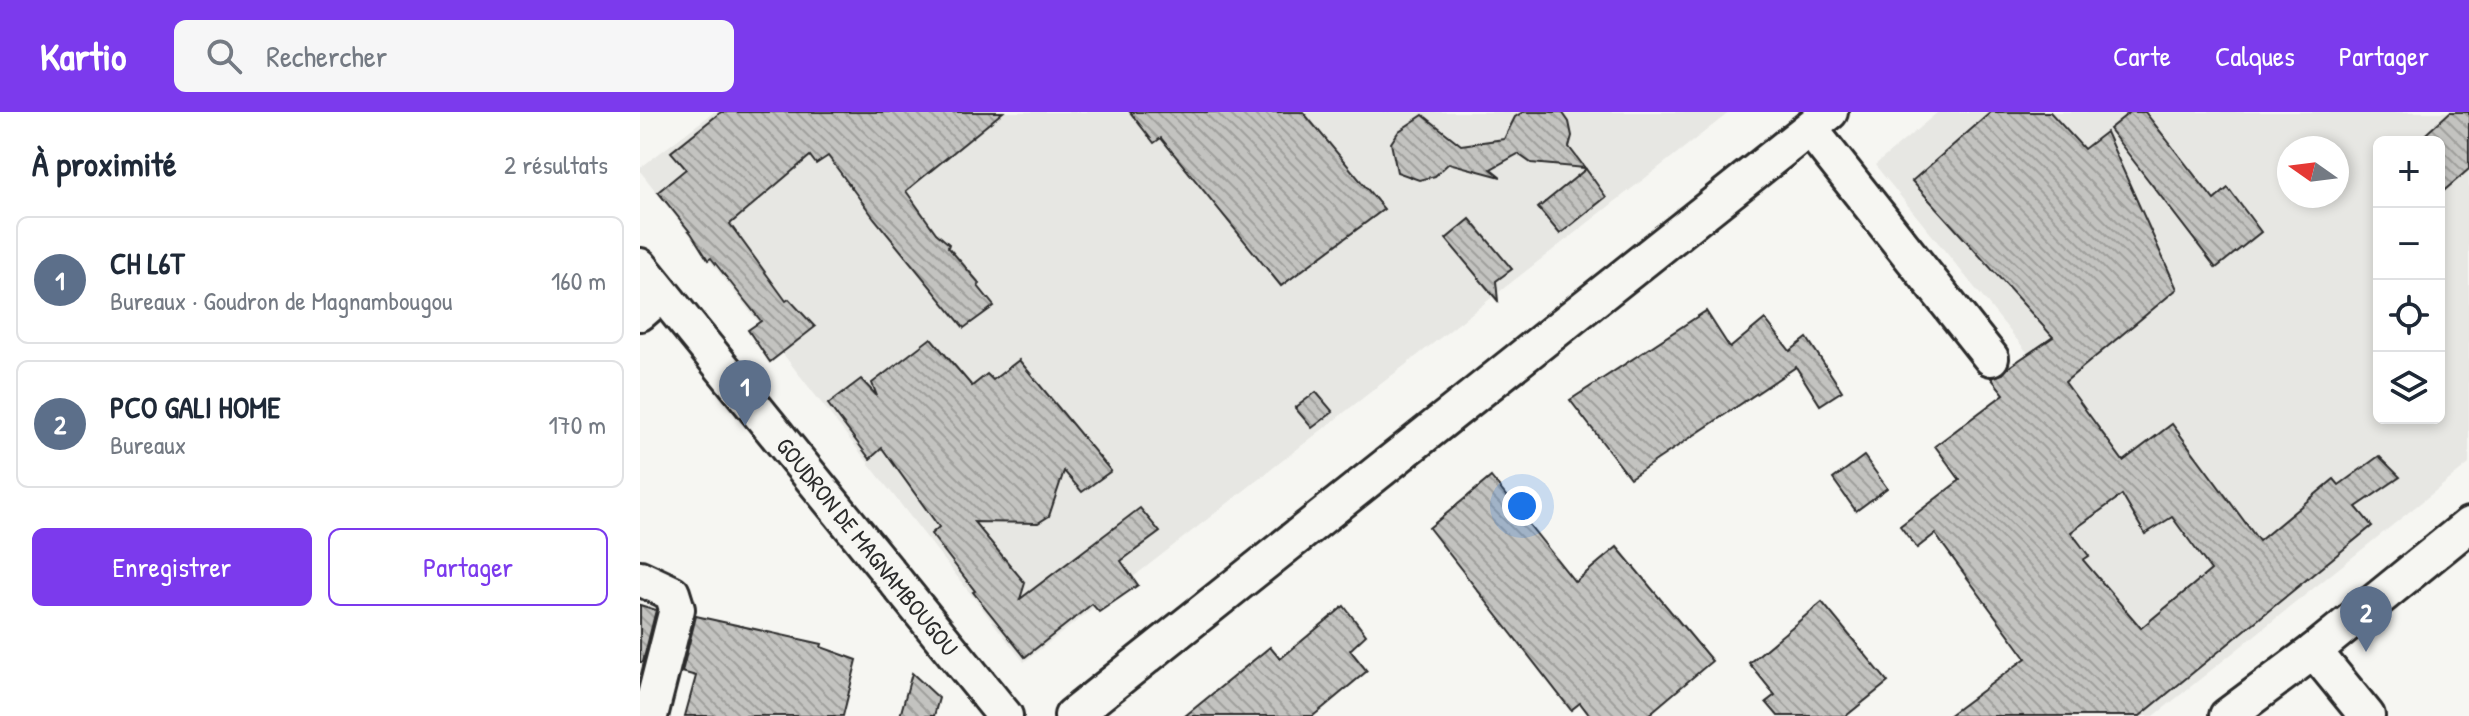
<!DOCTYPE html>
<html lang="fr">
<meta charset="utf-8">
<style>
body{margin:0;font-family:"Patrick Hand",sans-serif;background:#f6f6f7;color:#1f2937}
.controls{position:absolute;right:24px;top:24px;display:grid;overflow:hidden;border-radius:12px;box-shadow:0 4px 12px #0003}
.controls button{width:72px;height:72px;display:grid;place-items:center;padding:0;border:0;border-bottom:2px solid #e0e1e3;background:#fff;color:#1f2937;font:40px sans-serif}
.compass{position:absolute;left:1637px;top:24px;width:72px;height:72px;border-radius:50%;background:#fff;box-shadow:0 4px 12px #0003;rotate:284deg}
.you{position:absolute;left:882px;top:394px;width:28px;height:28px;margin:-20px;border:6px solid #fff;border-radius:50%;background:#1a73e8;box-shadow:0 0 0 12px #1a73e833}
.badge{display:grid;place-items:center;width:52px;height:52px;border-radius:50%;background:#7c3aed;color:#fff;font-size:26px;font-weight:700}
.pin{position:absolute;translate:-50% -66px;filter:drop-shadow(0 2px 4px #0008)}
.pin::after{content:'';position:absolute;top:42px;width:28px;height:24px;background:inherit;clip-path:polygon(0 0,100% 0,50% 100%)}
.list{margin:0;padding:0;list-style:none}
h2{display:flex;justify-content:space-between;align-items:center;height:104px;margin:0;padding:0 32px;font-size:34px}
h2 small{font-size:26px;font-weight:400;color:#747a83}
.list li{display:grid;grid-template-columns:52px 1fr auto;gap:24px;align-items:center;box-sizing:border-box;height:128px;margin:0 16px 16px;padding:0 16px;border:2px solid #e0e1e3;border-radius:12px}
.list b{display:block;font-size:30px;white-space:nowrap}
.list p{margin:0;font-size:26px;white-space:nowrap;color:#747a83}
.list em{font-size:26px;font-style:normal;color:#747a83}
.actions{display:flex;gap:16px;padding:24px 32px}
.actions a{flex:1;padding:18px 0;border:2px solid #7c3aed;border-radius:12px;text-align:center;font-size:28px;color:#7c3aed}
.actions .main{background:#7c3aed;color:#fff}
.icon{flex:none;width:44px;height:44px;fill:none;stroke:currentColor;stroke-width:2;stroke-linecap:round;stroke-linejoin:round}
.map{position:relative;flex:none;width:1829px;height:604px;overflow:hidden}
header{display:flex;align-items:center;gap:48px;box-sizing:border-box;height:112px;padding:0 40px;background:#7c3aed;color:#fff}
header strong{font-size:38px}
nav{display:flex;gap:44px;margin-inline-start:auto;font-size:28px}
.search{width:560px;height:72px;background:#f6f6f7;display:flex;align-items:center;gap:20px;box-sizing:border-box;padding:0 28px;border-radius:12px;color:#747a83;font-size:30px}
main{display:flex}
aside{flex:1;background:#fff}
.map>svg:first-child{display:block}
.built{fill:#e7e7e3;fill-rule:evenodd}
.building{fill:url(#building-back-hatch);stroke:#2b2b2b;stroke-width:2;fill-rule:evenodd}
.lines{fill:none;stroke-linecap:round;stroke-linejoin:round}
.minor-casing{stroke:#2b2b2b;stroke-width:40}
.minor{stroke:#f6f6f2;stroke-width:34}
.labels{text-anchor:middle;stroke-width:6;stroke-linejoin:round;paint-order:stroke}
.street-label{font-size:24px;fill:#2b2b2b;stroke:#f6f6f2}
</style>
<header>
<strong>Kartio</strong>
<div class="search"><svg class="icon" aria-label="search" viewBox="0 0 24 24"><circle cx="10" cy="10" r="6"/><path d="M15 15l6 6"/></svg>Rechercher</div>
<nav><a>Carte</a><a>Calques</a><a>Partager</a></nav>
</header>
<main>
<aside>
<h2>À proximité<small>2 résultats</small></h2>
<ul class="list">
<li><span class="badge" style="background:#5c6f8a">1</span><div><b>CH L6T</b><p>Bureaux · Goudron de Magnambougou</p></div><em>160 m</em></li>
<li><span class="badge" style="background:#5c6f8a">2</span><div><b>PCO GALI HOME</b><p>Bureaux</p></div><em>170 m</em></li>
</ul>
<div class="actions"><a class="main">Enregistrer</a><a>Partager</a></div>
</aside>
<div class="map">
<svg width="1829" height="604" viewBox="0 0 1829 604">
<defs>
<pattern id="building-back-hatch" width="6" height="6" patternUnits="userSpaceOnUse" patternTransform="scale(2)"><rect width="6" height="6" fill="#c3c3c0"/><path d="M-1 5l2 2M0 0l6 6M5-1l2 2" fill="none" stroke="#9f9f9c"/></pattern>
</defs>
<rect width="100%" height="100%" fill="#f6f6f2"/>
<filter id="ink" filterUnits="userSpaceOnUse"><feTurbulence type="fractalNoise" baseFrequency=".0125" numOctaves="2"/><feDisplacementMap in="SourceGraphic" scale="16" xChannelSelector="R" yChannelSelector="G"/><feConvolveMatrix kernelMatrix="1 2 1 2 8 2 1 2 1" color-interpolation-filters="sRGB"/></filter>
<g filter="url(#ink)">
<g class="built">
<path d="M 74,0 L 1090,0 L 384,550 L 0,59 L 0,56 Z"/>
<path d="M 1298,0 L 1829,0 L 1829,352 L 1514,604 L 1449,604 L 1285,396 L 1426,288 L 1235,53 ZM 1739,30 L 1799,30 L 1799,306 L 1739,306 ZM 1649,36 L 1697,36 L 1697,84 L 1649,84 Z"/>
</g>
<g class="building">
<path d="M 81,0 L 363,0 L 266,79 L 296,121 L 309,132 L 308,135 L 340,172 L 338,174 L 354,194 L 324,216 L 234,106 L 188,44 L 176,52 L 170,44 L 90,112 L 146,189 L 149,187 L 175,215 L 130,250 L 108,218 L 121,209 L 71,146 L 68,148 L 51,121 L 18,80 L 46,57 L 31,40 Z"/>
<path d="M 490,0 L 663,0 L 744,97 L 641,174 L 521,26 L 514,31 Z"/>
<path d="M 883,0 L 922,0 L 929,10 L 932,24 L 929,35 L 945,56 L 891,51 L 878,42 L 851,57 L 861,65 L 809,51 L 795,64 L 779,68 L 757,60 L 751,31 L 759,19 L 783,3 L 821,33 L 864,27 L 875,5 Z"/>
<path d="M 1351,0 L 1410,0 L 1444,37 L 1466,20 L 1537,177 L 1425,270 L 1483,349 L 1532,312 L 1619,429 L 1694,367 L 1699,373 L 1739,344 L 1760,365 L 1716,395 L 1732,414 L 1500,604 L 1308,604 L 1386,546 L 1295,422 L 1277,436 L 1260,414 L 1320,368 L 1295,334 L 1364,282 L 1351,266 L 1363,262 L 1369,255 L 1413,225 L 1272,69 ZM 1482,383 L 1505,422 L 1532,405 L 1571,458 L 1501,516 L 1443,448 L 1449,444 L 1431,420 Z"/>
<path d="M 1490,0 L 1505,0 L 1574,88 L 1588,76 L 1621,120 L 1576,156 L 1469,17 Z"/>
<path d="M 1810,0 L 1829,0 L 1829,57 L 1799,83 L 1799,30 L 1777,30 Z"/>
<path d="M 946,57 L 966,85 L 920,122 L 898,96 Z"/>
<path d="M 830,107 L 872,157 L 856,169 L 858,189 L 806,127 Z"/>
<path d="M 1066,199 L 1090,236 L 1125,207 L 1150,239 L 1167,226 L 1202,279 L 1180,293 L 1156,255 L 990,366 L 930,288 Z"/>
<path d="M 291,226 L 332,274 L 347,262 L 353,268 L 379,248 L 471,359 L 442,380 L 424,359 L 409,404 L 398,411 L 334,410 L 385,471 L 380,487 L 500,396 L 520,420 L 481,449 L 498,473 L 459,500 L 452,492 L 385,545 L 333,480 L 335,479 L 291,422 L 299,415 L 242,336 L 230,347 L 188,292 L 221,267 L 237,284 L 232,271 Z"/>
<path d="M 676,280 L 693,300 L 672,316 L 655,296 Z"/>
<path d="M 1224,344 L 1247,376 L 1216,399 L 1193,367 Z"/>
<path d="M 851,365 L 935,470 L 977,435 L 1072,549 L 1007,604 L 950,604 L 940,591 L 931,598 L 789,416 Z"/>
<path d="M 1182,490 L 1248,570 L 1206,604 L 1138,604 L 1126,590 L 1135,583 L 1109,551 Z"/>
<path d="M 0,493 L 16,498 L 3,550 L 0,550 Z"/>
<path d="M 704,494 L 726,523 L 710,538 L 727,559 L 673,604 L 545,604 L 630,535 L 640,547 Z"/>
<path d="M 56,504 L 182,532 L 181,535 L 217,548 L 203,604 L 45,604 L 56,564 L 42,560 Z"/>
<path d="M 272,561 L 299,586 L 294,604 L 260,604 Z"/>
</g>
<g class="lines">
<g class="minor-casing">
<g id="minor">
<path d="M 1170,17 L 1351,246"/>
<path d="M 0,154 L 365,604"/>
<path d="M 0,201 L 22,182"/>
<path d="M 0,466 L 32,481 L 37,497 L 10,604"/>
<path d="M 1674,539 L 1727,604"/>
<path d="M 432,604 L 1190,0"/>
<path d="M 1587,604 L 1674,539 L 1829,413"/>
</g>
</g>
<use href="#minor" class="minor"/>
</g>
</g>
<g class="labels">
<g class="street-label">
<text transform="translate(227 435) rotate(51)" y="8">GOUDRON DE MAGNAMBOUGOU</text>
</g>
</g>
</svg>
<div class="controls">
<button>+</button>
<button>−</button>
<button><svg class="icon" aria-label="locate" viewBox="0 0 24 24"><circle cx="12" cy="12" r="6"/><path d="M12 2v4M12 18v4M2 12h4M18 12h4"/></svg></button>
<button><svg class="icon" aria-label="layers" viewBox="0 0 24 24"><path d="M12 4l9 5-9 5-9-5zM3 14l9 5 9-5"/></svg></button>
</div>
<svg class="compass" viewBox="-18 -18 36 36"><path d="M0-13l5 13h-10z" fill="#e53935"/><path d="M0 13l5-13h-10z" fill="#747a83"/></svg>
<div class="you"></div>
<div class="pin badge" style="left:105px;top:314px;background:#5c6f8a">1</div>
<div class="pin badge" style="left:1726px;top:540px;background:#5c6f8a">2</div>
</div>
</main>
